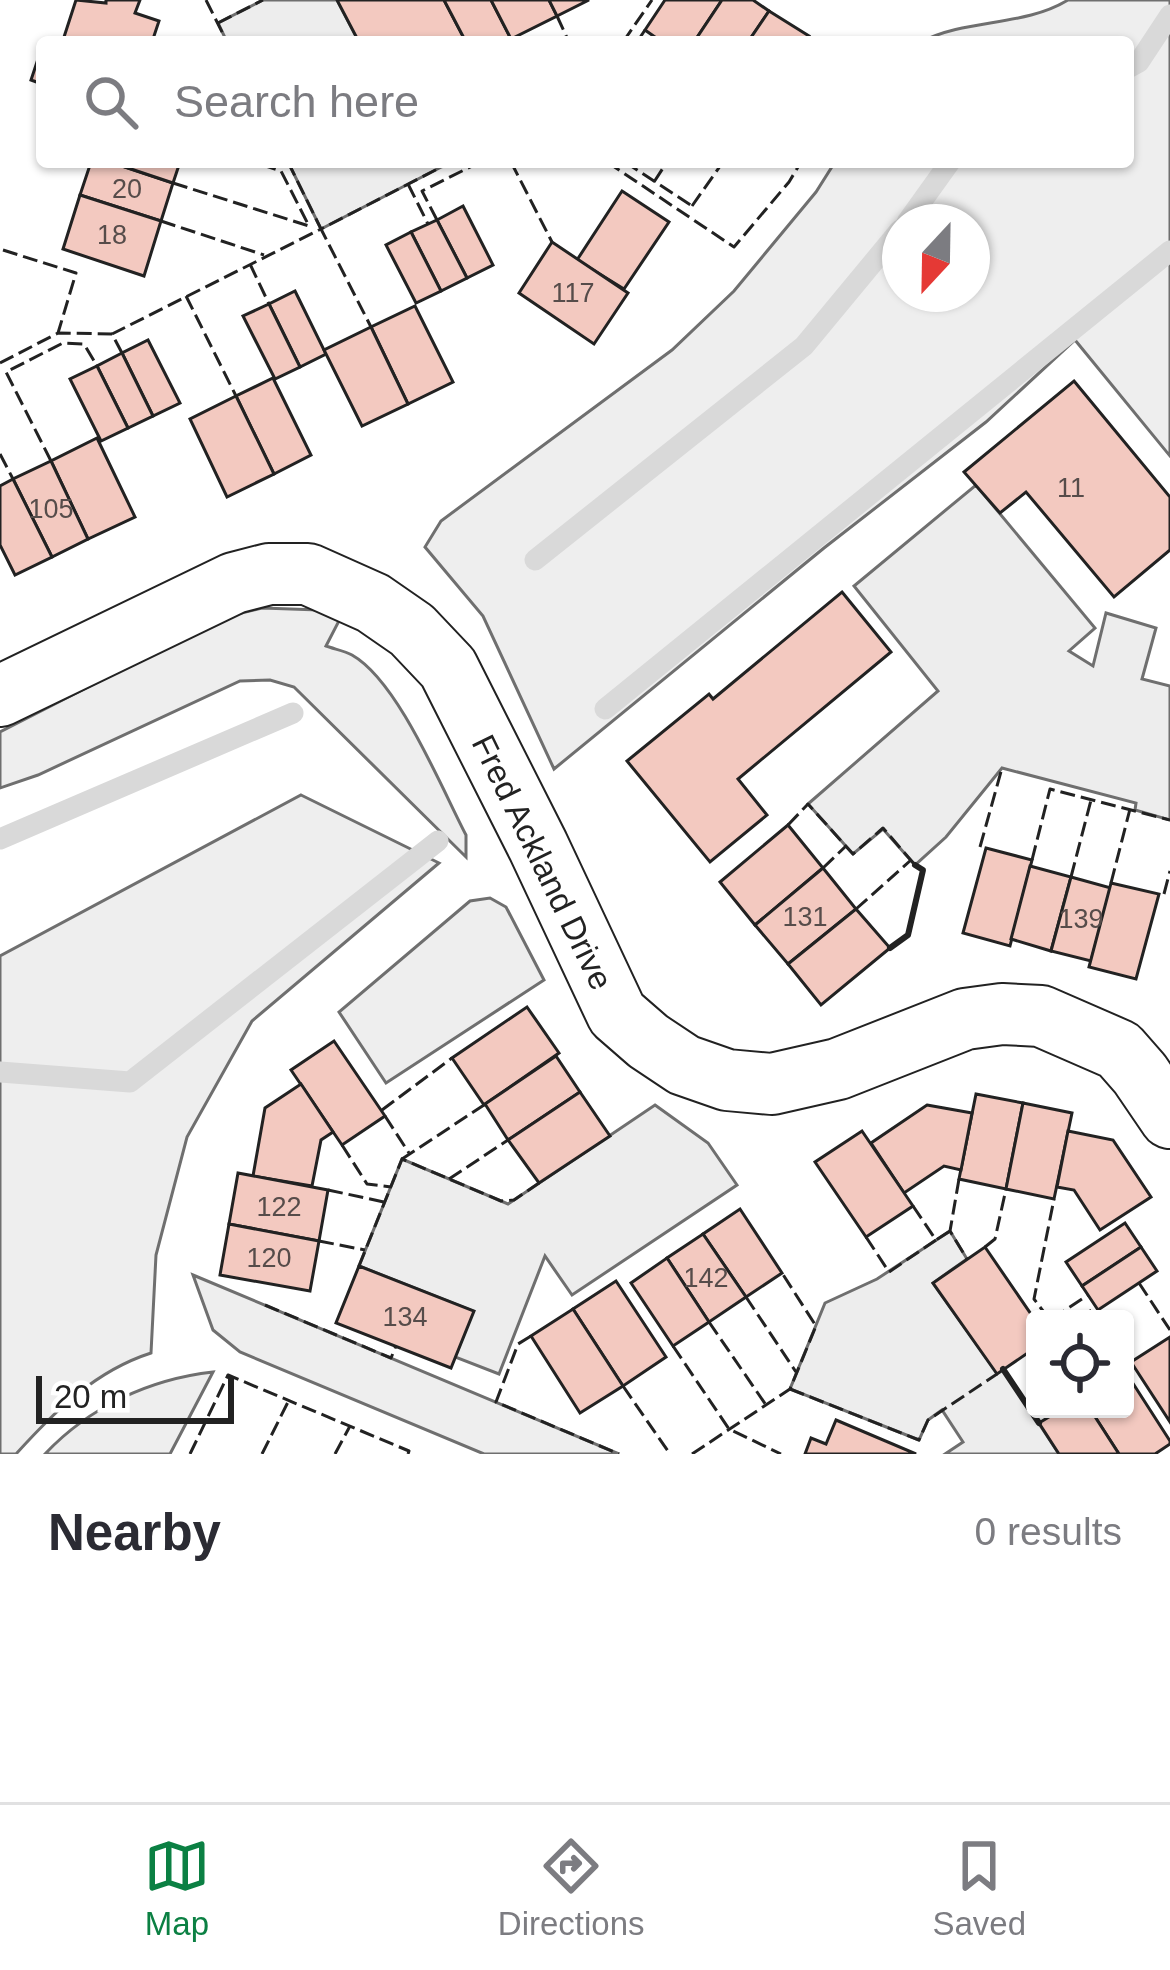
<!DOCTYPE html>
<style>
body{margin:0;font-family:Arial,sans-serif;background:#f2f2f3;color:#2b2b33}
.controls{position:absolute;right:36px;bottom:36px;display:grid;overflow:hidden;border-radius:12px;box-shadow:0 3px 9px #0004}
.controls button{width:108px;height:108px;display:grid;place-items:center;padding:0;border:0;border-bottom:3px solid #e1e1e2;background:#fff;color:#2b2b33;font:60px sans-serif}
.compass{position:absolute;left:882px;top:204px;width:108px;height:108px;border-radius:50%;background:#fff;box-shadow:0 3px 9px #0004;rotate:202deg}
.scale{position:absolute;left:36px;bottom:30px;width:198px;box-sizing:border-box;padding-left:12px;border:6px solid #222;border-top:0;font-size:33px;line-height:42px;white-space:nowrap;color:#222;-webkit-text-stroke:9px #fff;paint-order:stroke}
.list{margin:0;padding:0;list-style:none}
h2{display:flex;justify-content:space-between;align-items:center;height:156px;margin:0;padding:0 48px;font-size:51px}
h2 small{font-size:39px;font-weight:400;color:#7c7c81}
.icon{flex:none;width:66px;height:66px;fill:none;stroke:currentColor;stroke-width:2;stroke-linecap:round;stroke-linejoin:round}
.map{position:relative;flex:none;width:1170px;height:1454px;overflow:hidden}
.search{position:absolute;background:#fff;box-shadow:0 3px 9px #0004;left:36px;right:36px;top:36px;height:132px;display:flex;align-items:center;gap:30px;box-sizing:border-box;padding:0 42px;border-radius:12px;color:#7c7c81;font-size:45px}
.sheet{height:348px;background:#fff}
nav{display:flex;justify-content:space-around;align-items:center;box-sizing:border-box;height:168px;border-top:3px solid #e1e1e2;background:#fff;font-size:33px;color:#7c7c81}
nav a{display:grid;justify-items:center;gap:6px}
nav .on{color:#0b8043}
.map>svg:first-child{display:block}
.green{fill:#eee;stroke:#6f6f6f;stroke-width:3;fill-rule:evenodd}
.parking{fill:#ededed;stroke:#6f6f6f;stroke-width:3}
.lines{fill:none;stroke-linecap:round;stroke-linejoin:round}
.stream{stroke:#d9d9d9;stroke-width:21}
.building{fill:#f3c9c0;stroke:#222;stroke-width:3}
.minor-casing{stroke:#222;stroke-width:64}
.minor{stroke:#fff;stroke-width:60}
.fence{stroke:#222;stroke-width:3;stroke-dasharray:15 6;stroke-linecap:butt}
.wall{stroke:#222;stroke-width:6}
.labels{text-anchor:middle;stroke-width:9;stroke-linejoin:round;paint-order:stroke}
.number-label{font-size:27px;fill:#564c4a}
.street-label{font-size:33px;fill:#222;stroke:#fff}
</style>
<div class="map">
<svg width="1170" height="1454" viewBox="0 0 1170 1454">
<rect width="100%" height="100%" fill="#fff"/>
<g class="green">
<path d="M 1068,0 L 1170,0 L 1170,456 L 1075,340 L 986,422 L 824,548 L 554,769 L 483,616 L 425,547 L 441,521 L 672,350 L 734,291 L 816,192 L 835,162 L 1128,162 L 1128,42 L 921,42 C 967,18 1024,27 1068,0 ZM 972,222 L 972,294 L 900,294 L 900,222 Z"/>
<path d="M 262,608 L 319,610 L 341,617 L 326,646 C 334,649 345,651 352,655 C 398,681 441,787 466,835 L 466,857 L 294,687 L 270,680 L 240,681 L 38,775 L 0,788 L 0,732 L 225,617 Z"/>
<path d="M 301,795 L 439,863 L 252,1021 L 187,1137 L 156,1255 L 151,1353 C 95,1371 55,1411 16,1454 L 0,1454 L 0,956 Z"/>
<path d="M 490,898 L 506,907 L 544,980 L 386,1083 L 339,1012 L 470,901 Z"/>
<path d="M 193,1275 L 619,1454 L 484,1454 L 240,1352 L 213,1330 Z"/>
<path d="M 213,1372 L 170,1454 L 45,1454 C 89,1407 150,1379 213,1372 Z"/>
</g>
<g class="parking">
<path d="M 263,0 L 337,0 L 359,42 L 227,42 L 218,23 Z"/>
<path d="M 288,162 L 451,162 L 321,229 Z"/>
<path d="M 976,485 L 1095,628 L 1069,651 L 1093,666 L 1106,613 L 1156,628 L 1142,679 L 1170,686 L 1170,820 L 1135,810 L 1136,803 L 1002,768 L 946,837 L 915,865 L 883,829 L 853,854 L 808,804 L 938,691 L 854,586 Z"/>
<path d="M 655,1105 L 708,1143 L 737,1185 L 572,1295 L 545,1256 L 499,1374 L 455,1357 L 473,1311 L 359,1266 L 402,1159 L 508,1204 Z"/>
<path d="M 950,1231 L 967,1259 L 933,1283 L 997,1373 L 1003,1369 L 1059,1454 L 945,1454 L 963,1442 L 942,1410 L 928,1420 L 919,1440 L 790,1389 L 825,1303 L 877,1279 Z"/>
</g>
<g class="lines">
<g class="stream">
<path d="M 1128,68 L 1139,62 L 1170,15"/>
<path d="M 907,222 L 950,162"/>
<path d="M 535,560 L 804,346 L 900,230"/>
<path d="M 605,709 L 1170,251"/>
<path d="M 0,839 L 293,713"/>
<path d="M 0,1072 L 130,1082 L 438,841"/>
</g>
</g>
<g class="building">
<path d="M 76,0 L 106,3 L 106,0 L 140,0 L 135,13 L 159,21 L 152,42 L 80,42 L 64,37 Z"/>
<path d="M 337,0 L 444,0 L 466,42 L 359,42 Z"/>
<path d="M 444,0 L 491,0 L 511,39 L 505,42 L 466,42 Z"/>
<path d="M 491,0 L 549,0 L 557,16 L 511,39 Z"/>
<path d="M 549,0 L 589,0 L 557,16 Z"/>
<path d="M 665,0 L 722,0 L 694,42 L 662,42 L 645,30 Z"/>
<path d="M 722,0 L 753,0 L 769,11 L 748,42 L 694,42 Z"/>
<path d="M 769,11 L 809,36 L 805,42 L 748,42 Z"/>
<path d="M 37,62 L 42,63 L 42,84 L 31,80 Z"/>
<path d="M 91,162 L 110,162 L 173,183 L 161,221 L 80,195 Z"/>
<path d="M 110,162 L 180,162 L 173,183 Z"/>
<path d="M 622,191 L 669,222 L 624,289 L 577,260 Z"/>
<path d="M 80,195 L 161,221 L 144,276 L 63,249 Z"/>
<path d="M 463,206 L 493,265 L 467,278 L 437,220 Z"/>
<path d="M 437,220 L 467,278 L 441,291 L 411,232 Z"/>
<path d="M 411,232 L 441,291 L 416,303 L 386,245 Z"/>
<path d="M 552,242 L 628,293 L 594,344 L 519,293 Z"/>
<path d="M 295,291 L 326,354 L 300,367 L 269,304 Z"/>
<path d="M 269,304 L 300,367 L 275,379 L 243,316 Z"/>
<path d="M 415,306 L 453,382 L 408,404 L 371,327 Z"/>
<path d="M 371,327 L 408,404 L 362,426 L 324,350 Z"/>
<path d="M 148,340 L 180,403 L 153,416 L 122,353 Z"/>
<path d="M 122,353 L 153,416 L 128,428 L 97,366 Z"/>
<path d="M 97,366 L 128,428 L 101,441 L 70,379 Z"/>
<path d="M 273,378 L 311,455 L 274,474 L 236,396 Z"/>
<path d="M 1074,381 L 1170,497 L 1170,550 L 1114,597 L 1026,492 L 1000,513 L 964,472 Z"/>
<path d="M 236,396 L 274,474 L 227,497 L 190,419 Z"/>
<path d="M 97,438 L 135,517 L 88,539 L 51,461 Z"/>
<path d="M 51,461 L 88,539 L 52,557 L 13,479 Z"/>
<path d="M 13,479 L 52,557 L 15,575 L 0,545 L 0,486 Z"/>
<path d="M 842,592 L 891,652 L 738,779 L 767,815 L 710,862 L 627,761 L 709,694 L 713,699 Z"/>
<path d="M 788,825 L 823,868 L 755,925 L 720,882 Z"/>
<path d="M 986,848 L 1032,860 L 1010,946 L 963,933 Z"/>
<path d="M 1030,866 L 1071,877 L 1051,951 L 1011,939 Z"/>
<path d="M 823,868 L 856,909 L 788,964 L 755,925 Z"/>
<path d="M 1071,877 L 1111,888 L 1091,961 L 1051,951 Z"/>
<path d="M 1111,883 L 1159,894 L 1136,979 L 1089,967 Z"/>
<path d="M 856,909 L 890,948 L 821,1005 L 788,964 Z"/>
<path d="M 527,1007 L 559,1053 L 484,1105 L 452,1058 Z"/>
<path d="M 334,1041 L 385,1116 L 342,1145 L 291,1070 Z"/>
<path d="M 556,1056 L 580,1092 L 508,1140 L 485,1104 Z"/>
<path d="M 301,1084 L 333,1132 L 321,1140 L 312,1186 L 253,1176 L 265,1108 Z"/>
<path d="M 580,1092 L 610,1136 L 539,1183 L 508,1140 Z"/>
<path d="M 976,1094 L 1023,1103 L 1006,1189 L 959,1179 Z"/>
<path d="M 1023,1103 L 1072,1113 L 1054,1199 L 1006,1189 Z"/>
<path d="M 927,1105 L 972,1113 L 961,1170 L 944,1166 L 904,1193 L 871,1143 Z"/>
<path d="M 862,1131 L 913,1206 L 866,1237 L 815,1162 Z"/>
<path d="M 1068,1131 L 1113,1140 L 1151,1197 L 1100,1230 L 1074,1190 L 1057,1187 Z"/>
<path d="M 238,1173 L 328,1190 L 319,1241 L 229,1224 Z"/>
<path d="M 740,1209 L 782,1273 L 746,1297 L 703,1234 Z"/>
<path d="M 1125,1223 L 1141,1247 L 1082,1286 L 1066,1262 Z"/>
<path d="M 229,1224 L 319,1241 L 310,1291 L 220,1275 Z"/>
<path d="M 703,1234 L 746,1297 L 709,1322 L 667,1258 Z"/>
<path d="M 985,1247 L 1035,1320 L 1035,1348 L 997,1374 L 933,1283 Z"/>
<path d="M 1141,1247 L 1157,1271 L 1098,1310 L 1082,1286 Z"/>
<path d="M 667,1258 L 709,1322 L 673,1346 L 631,1283 Z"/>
<path d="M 359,1266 L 474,1311 L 451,1368 L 336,1323 Z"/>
<path d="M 616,1281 L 666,1357 L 623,1386 L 573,1309 Z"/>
<path d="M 573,1309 L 623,1386 L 580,1413 L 531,1336 Z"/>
<path d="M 1170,1337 L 1170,1422 L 1131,1362 Z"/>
<path d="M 1125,1371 L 1170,1441 L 1170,1444 L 1155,1454 L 1119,1454 L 1090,1409 L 1125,1409 Z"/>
<path d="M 1062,1409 L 1090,1409 L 1119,1454 L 1059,1454 L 1039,1423 Z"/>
<path d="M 836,1420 L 916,1454 L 805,1454 L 811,1438 L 826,1444 Z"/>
</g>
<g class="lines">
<g class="minor-casing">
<path id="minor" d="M 0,696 L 234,583 L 269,574 L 308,574 L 373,603 L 412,630 L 448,668 L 538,846 L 617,1014 L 648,1041 L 684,1065 L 727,1080 L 772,1084 L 838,1069 L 965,1019 L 1002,1014 L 1041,1016 L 1119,1050 L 1140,1074 L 1170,1118"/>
</g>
<use href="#minor" class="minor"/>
<g class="fence">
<path d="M 206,0 L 227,42"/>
<path d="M 557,16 L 569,42"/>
<path d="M 218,23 L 263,0"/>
<path d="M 623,42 L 652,0"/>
<path d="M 637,42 L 645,30"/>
<path d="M 288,162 L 321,229 L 451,162"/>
<path d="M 511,162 L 552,242"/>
<path d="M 607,162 L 734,247 L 789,182 L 801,162"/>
<path d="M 625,162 L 692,206"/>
<path d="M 654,182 L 667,162"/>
<path d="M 173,183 L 309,226 L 281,171 L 253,162"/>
<path d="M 408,184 L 428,224"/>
<path d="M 692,206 L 723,162"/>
<path d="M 437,220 L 422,191 L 480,162"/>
<path d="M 161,221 L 264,255"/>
<path d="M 3,250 L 76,273 L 58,333"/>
<path d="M 250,264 L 269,304"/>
<path d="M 186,296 L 236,396"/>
<path d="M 122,353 L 112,334 L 321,229 L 371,327"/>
<path d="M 0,363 L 58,333 L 112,334"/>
<path d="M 0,454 L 13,479"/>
<path d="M 51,461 L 6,372 L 63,343 L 84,344 L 97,366"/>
<path d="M 788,825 L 808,804 L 853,854 L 883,828 L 915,865"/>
<path d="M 980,847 L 1002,768"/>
<path d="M 1032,860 L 1050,789 L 1170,820"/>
<path d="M 823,868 L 846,846"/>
<path d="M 1071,877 L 1091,800"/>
<path d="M 1111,883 L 1130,809"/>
<path d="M 1164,894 L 1170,871"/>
<path d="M 856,909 L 911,860"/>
<path d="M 382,1110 L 452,1058"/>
<path d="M 385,1116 L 409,1153"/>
<path d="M 342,1145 L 367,1184 L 391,1187"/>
<path d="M 402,1159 L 484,1105"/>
<path d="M 449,1179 L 508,1140"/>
<path d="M 959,1179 L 950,1231 L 967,1259"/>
<path d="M 328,1190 L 384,1202"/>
<path d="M 913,1206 L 936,1240 L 950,1231"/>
<path d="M 866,1237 L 889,1272 L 936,1240"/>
<path d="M 319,1241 L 365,1250"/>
<path d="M 985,1247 L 995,1239 L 1006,1189"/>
<path d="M 359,1266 L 402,1159 L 501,1201 L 514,1200 L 539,1183"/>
<path d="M 1139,1283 L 1170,1330"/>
<path d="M 746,1297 L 796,1372"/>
<path d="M 265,1305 L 391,1358 L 396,1346"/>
<path d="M 1049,1319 L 1034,1299 L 1054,1199"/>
<path d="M 1052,1319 L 1088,1295"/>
<path d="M 1079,1319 L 1096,1307"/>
<path d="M 709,1322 L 766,1405"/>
<path d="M 531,1336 L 518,1344 L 496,1402 L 619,1454"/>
<path d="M 673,1346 L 729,1429 L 781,1454"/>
<path d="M 623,1386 L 670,1454"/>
<path d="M 790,1389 L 919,1440 L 928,1420 L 997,1374"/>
<path d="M 190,1454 L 228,1375 L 409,1451 L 408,1454"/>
<path d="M 262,1454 L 289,1400"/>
<path d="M 335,1454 L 350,1426"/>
<path d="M 692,1454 L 790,1389 L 816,1326 L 782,1273"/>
</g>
<g class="wall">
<path d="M 890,948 L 908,935 L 923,870 L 915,865"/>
<path d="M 1003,1369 L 1039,1423"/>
</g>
</g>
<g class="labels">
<g class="number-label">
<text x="127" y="198">20</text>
<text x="112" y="244">18</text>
<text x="573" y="302">117</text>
<text x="1071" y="497">11</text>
<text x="51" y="518">105</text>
<text x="805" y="926">131</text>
<text x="1081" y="928">139</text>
<text x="279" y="1216">122</text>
<text x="269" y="1267">120</text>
<text x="706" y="1287">142</text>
<text x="405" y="1326">134</text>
</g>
<g class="street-label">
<text transform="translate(543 862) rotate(64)" y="12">Fred Ackland Drive</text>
</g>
</g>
</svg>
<div class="controls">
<button><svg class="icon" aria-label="locate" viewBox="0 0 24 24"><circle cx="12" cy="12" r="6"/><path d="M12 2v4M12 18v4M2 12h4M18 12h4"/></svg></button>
</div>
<svg class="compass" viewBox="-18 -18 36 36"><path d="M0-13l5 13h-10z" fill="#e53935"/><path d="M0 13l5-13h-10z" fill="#7c7c81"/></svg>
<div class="scale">20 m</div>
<div class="search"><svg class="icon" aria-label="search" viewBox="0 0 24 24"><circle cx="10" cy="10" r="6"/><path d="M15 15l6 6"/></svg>Search here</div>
</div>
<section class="sheet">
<h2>Nearby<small>0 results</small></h2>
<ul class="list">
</ul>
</section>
<nav>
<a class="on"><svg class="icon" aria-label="map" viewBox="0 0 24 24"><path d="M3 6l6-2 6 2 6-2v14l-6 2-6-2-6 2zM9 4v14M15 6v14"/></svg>Map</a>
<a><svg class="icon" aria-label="directions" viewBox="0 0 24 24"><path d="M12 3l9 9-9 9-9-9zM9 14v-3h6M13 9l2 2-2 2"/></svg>Directions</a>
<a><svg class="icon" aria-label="saved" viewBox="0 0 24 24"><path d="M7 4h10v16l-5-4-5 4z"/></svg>Saved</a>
</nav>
